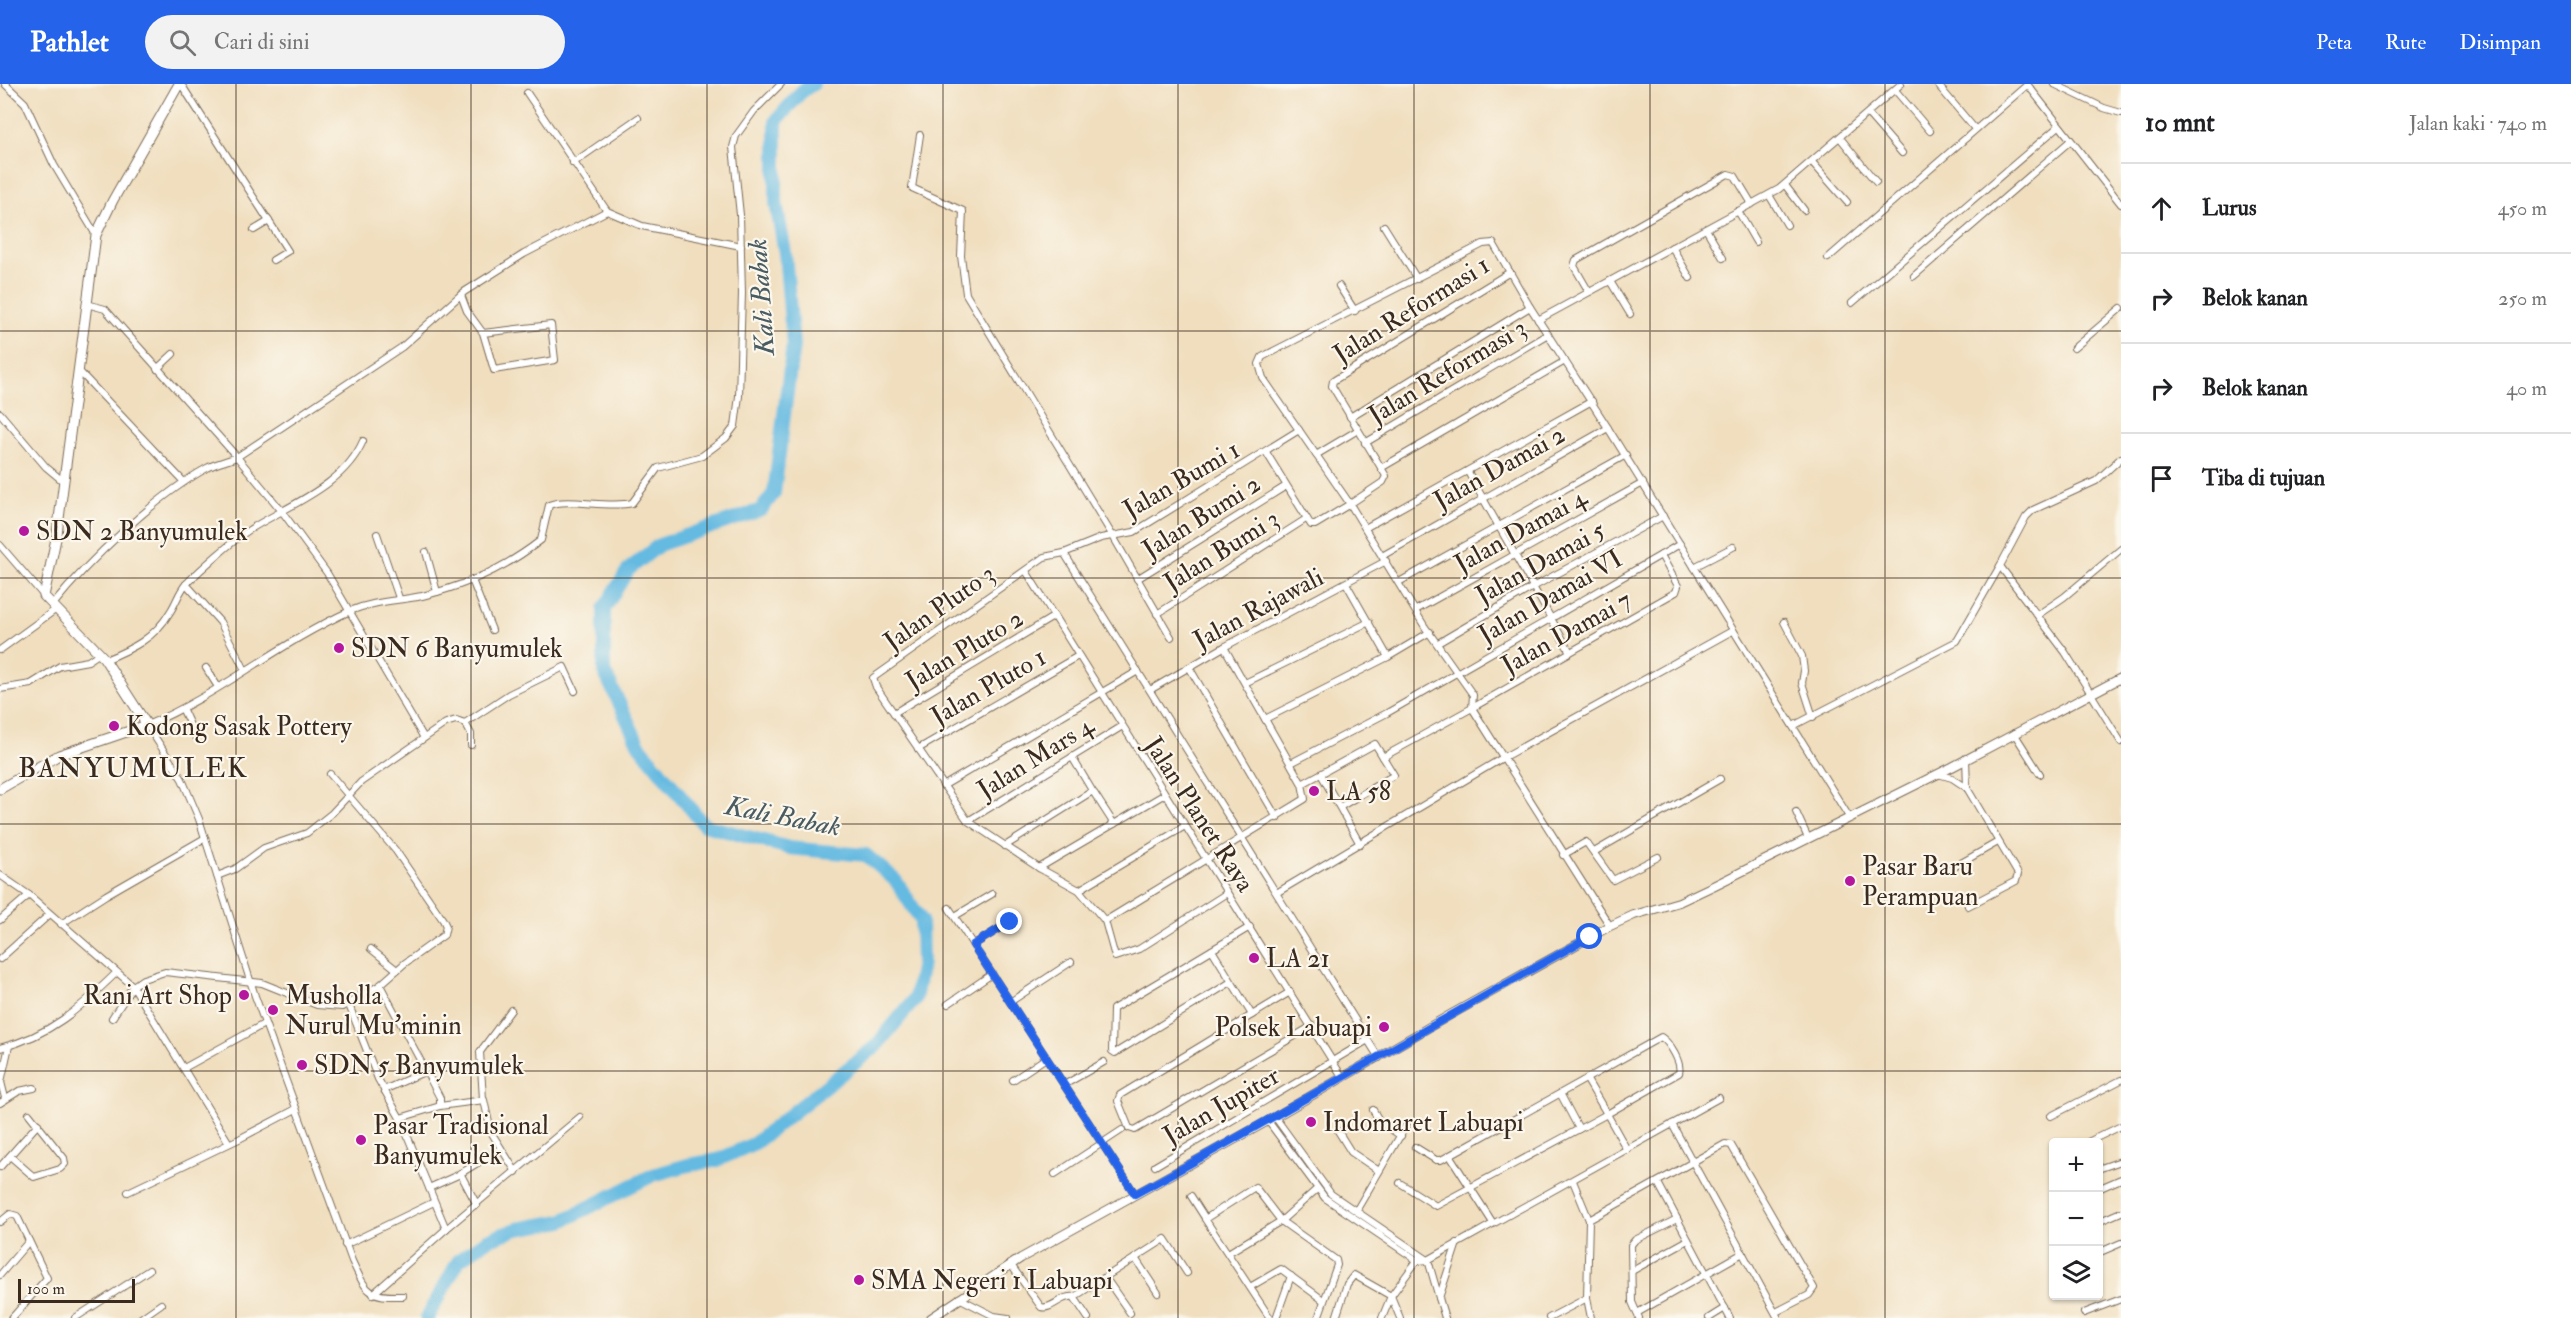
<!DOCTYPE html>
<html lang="id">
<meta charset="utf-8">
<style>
body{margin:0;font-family:"IM FELL Double Pica",serif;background:#f2f2f2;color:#202124}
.controls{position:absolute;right:18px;bottom:18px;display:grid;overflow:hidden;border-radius:6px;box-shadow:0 2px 4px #0004}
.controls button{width:54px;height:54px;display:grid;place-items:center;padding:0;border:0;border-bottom:2px solid #e0e0e0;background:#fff;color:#202124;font:30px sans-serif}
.scale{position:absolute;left:18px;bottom:15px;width:117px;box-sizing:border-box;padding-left:6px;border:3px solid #3b2a1e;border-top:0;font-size:16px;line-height:21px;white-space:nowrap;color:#3b2a1e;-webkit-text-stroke:4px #fbf7ec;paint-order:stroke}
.stop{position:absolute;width:18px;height:18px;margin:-14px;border:4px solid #2563eb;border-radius:50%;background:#fff}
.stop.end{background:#2563eb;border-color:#fff;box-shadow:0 2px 6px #0008}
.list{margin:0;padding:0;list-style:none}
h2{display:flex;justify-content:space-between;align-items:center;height:78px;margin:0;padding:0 24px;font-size:26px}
h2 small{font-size:20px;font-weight:400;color:#757577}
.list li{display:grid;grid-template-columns:39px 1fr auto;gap:18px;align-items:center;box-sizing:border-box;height:90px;padding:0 24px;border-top:2px solid #e0e0e0}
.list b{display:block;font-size:22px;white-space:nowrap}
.list em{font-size:20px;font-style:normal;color:#757577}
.icon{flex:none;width:33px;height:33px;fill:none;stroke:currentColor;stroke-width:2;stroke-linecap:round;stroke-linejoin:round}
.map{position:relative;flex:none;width:2121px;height:1234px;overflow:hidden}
header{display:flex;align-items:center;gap:36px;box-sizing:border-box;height:84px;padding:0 30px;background:#2563eb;color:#fff}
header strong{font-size:28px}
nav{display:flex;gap:33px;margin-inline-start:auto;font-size:21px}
.search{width:420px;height:54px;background:#f2f2f2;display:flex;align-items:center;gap:15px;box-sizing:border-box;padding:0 21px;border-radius:33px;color:#757577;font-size:22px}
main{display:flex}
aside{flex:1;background:#fff}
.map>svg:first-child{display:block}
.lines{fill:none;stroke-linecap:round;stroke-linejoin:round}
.river{stroke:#65bae1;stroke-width:14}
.minor-casing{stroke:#7a6956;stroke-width:8}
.tertiary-casing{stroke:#7a6956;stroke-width:10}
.secondary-casing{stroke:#7a6956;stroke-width:11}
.minor{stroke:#fff;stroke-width:6}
.tertiary{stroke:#fff;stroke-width:8}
.secondary{stroke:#fff;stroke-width:9}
.route{stroke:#2563eb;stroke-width:8}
.grid{fill:none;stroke:#3b2a1e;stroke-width:1.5;stroke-opacity:0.55}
.poi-dot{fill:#b5179e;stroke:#fbf7ec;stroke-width:2}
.labels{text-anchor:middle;stroke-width:4.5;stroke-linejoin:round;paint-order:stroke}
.street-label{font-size:26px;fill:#3b2a1e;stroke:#fbf7ec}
.poi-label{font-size:26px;fill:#3b2a1e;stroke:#fbf7ec;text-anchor:start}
.water-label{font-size:27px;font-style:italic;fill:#4a5c62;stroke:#fbf7ec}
.quarter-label{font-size:28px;letter-spacing:1.5px;fill:#3b2a1e;stroke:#fbf7ec}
</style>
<header>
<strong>Pathlet</strong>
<div class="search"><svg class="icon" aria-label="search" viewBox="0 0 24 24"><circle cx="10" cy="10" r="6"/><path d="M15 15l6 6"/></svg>Cari di sini</div>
<nav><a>Peta</a><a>Rute</a><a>Disimpan</a></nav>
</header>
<main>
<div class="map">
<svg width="2121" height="1234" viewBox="0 0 2121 1234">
<rect width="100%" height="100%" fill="#fbf7ec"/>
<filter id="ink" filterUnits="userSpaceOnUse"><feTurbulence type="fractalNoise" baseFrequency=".0167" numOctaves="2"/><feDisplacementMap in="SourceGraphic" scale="12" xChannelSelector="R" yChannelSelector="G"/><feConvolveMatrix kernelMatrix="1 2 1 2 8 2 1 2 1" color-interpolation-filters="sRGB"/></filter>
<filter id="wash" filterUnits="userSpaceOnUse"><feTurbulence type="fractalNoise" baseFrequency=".008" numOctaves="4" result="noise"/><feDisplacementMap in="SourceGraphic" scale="24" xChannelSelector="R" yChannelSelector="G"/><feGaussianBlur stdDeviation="1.35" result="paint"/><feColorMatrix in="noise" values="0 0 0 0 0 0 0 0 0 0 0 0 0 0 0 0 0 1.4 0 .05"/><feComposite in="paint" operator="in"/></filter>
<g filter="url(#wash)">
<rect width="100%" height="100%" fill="#f0debe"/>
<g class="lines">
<path class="river" d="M 427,1234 L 459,1176 L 487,1156 L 517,1145 L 562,1137 L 653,1091 L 688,1081 L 718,1076 L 755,1059 L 876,962 L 915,915 L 922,879 L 921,836 L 896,797 L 866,771 L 789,764 L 704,741 L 639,661 L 604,587 L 604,525 L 628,486 L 659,461 L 761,426 L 774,409 L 793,261 L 785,169 L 776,119 L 776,37 L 802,7 L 813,0"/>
</g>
</g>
<g filter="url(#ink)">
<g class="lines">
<g class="minor-casing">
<g id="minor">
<path d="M 5,0 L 25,19 L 54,81 L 96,151"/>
<path d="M 181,0 L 288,167 L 273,176"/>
<path d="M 1937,0 L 1975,45"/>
<path d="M 2027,0 L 2121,120"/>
<path d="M 2054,0 L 2104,24 L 2121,29"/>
<path d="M 1895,6 L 1930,47"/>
<path d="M 527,9 L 607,127"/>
<path d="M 1868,30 L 1902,69"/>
<path d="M 920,51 L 912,104 L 963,127 L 961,172 L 966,210 L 1114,454 L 1171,553"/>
<path d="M 1841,55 L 1876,98"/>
<path d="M 1812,78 L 1847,118"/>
<path d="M 573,79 L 638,34"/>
<path d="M 1785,101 L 1804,126"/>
<path d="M 1769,111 L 1787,141"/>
<path d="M 1738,127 L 1756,158"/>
<path d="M 1384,142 L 1417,195"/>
<path d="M 1706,145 L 1723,174"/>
<path d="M 254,146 L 269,137"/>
<path d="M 1672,163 L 1690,194"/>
<path d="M 1828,174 L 2027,1"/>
<path d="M 1914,192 L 2070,57"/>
<path d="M 1610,197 L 1630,230"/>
<path d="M 1339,202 L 1355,227"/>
<path d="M 1589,208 L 1574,182 L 1576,176 L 1728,90 L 1735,92 L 1752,120"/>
<path d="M 461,211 L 467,227 L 483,249 L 494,286 L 555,276 L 551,241 L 483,249"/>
<path d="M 1852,219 L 2059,42"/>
<path d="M 87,220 L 105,225 L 237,373 L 402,263 L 464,208 L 524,170 L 607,127 L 642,142 L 741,162"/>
<path d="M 1538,236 L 1779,105 L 1901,0"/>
<path d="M 2074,264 L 2121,224"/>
<path d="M 157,285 L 173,270"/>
<path d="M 78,286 L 184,398"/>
<path d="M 0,329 L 46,383 L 64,398"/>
<path d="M 1350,333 L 1530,223"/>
<path d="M 1608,344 L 1849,733"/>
<path d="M 1299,346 L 1263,294 L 1259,280 L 1262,273 L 1483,160 L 1493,159 L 1530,223 L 1608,344 L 1382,472"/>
<path d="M 1365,359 L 1548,250"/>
<path d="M 1266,368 L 1311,441 L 1315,441 L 1350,420 L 1425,543 L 1473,611 L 1472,624"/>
<path d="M 1316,371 L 1358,346"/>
<path d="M 2121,374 L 2096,397 L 2033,426 L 2026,433 L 2000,482 L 2065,568 L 2121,658"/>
<path d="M 1381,384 L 1565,277"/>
<path d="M 1468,388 L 1570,568"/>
<path d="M 1365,444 L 1592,317"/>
<path d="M 377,450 L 399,514"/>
<path d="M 0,461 L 44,512"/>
<path d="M 426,468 L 437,508"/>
<path d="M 1064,469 L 1379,974"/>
<path d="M 1694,483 L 1733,463"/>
<path d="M 1026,487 L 1343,994"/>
<path d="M 1137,495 L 1286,402"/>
<path d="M 472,496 L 492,546"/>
<path d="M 1399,498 L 1626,371"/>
<path d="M 1346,499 L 1388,573"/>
<path d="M 186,500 L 220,538 L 245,586"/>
<path d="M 52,522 C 88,477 156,412 207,384 C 216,379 227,377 237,373 L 281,426 L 327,489 L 424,654"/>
<path d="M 1416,526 L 1643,399"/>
<path d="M 1157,530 L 1306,435"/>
<path d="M 2039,530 L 2064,513 L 2121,465"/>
<path d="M 1784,538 L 1802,572 L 1804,587 L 1802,599 L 1813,633"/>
<path d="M 1438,559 L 1533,503 L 1663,432"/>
<path d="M 0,566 L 55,526"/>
<path d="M 105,576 C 132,565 155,554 170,528 C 176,519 179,508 186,500 C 201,485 231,458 249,446 C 288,421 343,403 363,357"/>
<path d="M 1189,583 L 1277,734"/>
<path d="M 206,584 L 218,603"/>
<path d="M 1245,599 L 1369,538"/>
<path d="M 0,605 L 31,600 L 60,582 L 88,577 L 100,569"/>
<path d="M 1150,606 L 1224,563 L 1386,477"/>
<path d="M 1472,624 L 1676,508 L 1678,502 L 1661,471 L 1680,460"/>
<path d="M 183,626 L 195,652"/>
<path d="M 894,629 L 1053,533"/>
<path d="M 1265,635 L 1388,573 L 1430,548"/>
<path d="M 465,639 L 471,650 L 471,661"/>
<path d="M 1793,642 L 1957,557 L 2000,482"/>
<path d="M 2014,649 L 2040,690"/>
<path d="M 918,665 L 1078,572"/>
<path d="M 1072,673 L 1093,708"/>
<path d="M 1383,673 L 1472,624 L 1610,842"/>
<path d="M 1966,674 L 1967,704"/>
<path d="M 1291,679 L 1387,629 L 1661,471"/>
<path d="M 1321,690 L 1360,760"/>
<path d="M 1938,690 L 1952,694 L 1967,704 L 2018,790 L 2016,797 L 1968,822"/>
<path d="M 1302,700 L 1375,660 L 1394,691 L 1340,723"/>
<path d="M 943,702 L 1138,587"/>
<path d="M 1796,728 L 1808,754"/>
<path d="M 968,737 L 1121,643"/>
<path d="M 1005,762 L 1091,708 L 1094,709 L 1114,740"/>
<path d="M 1594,768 L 1720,695"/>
<path d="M 1563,771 L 1586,758 L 1613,796 L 1658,773"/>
<path d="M 1039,784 L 1165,710"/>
<path d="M 1947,787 L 1998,758"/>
<path d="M 0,791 L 29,811 L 133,902 L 229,1059"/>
<path d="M 217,792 L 235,785 L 264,764 L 307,749 L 332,729 L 361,698 L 446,639 L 456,636 L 465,639 L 509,610 L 564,583 L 575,607"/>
<path d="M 1079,806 L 1185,742"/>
<path d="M 1278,808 L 1504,673 L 1732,547"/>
<path d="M 1227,809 L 1139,865 L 1115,873 L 1105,837 L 1079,806 L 1039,784 L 968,737 L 876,603 L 873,594 L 1044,473 L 1064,469 L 1101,454 L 1134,448 L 1299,346 L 1350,420 L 1383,398 L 1386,392 L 1332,302 L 1333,297 L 1510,188"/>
<path d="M 949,824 L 1135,1110"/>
<path d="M 955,832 L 992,810"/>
<path d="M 0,836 L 29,811"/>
<path d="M 1105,837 L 1305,715 L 1302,700 L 1224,563"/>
<path d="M 61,840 L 106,811 L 205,754"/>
<path d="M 973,861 L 1010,838"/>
<path d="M 371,865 L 397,886"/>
<path d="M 1212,866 L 1252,931 L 1290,908"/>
<path d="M 0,875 L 50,830"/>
<path d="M 1231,898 L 1115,969 L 1112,967 L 1113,925 L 1250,843"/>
<path d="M 380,901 L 426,987 L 384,1006"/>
<path d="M 1010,918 L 1071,878"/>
<path d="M 948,920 L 992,890"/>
<path d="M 349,921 L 378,995 L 400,1034 L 446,1145"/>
<path d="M 1252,931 L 1120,1011 L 1118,1017 L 1129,1044 L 1135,1046 L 1312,942"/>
<path d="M 112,934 L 133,902 L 143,895 L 165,888 L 262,899 L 317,921 L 342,923 L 380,901 L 405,879 L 444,851 L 446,842 L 443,836 L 396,767 L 330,690"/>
<path d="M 0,964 C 50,952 80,924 116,889"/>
<path d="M 184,984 L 264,940"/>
<path d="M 1013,996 L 1046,974"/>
<path d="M 1064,1001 L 1104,978"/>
<path d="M 1561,1011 L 1579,1045"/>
<path d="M 5,1014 L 1,998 L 9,962"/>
<path d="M 483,1015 L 480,968 L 511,926"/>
<path d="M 0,1019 L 19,1007 L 34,1004"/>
<path d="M 440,1022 L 484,1016 L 491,1048 L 516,1088"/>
<path d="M 1373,1026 L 1380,1038 L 1401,1052"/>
<path d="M 2051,1032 L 2121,996"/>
<path d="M 1275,1033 L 1331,1110 L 1428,1176 L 1439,1214"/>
<path d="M 400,1034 L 440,1022 L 440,1014 L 426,987"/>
<path d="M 1268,1037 L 1325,1114 L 1418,1177 L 1428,1176 L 1719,1014"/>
<path d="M 1672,1040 L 1778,1234"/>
<path d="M 1338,1047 L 1351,1068 L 1379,1087"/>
<path d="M 2088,1058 L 2121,1042"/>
<path d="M 1415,1063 L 1436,1076 L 1441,1076 L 1661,953 C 1670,959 1682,979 1679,989 L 1607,1030 L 1627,1066"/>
<path d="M 10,1072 L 34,1093 L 60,1085 L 65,1080 L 64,1074 L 29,1030"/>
<path d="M 1450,1072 L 1493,1139"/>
<path d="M 1155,1082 L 1368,956"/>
<path d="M 0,1083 L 38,1040"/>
<path d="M 2098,1085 L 2121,1077"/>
<path d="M 460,1089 L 477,1121"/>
<path d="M 1055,1090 L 1122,1046"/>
<path d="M 1573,1097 L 1589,1136 L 1587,1214 L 1591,1234"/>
<path d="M 1400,1099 L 1436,1122 L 1607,1030 L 1587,996"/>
<path d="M 1658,1099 L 1730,1234"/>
<path d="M 429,1104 L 458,1091 L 500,1065"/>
<path d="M 2098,1105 L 2121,1095"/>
<path d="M 128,1108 L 239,1055 L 296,1025"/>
<path d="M 1191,1112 L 1205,1134"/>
<path d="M 1356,1127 L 1407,1040"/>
<path d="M 1589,1136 L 1725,1060 L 1731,1061 L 1814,1204 L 1809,1211 L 1776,1228"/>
<path d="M 0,1138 L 10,1130 L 17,1132 L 47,1194 L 12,1234"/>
<path d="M 2098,1138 L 2121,1128"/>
<path d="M 345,1161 L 434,1118"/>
<path d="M 1228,1169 L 1281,1137 L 1317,1105"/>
<path d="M 2098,1169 L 2121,1159"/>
<path d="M 1135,1174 L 1158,1209"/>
<path d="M 1011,1181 L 1041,1223 C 1053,1226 1060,1211 1074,1213 L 1088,1234"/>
<path d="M 1632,1187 L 1688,1156"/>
<path d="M 0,1191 L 29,1157"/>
<path d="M 1105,1193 L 1130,1229"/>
<path d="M 1250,1203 L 1281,1185 L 1323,1216"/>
<path d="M 373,1210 L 446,1145 L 580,1033"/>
<path d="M 403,1212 C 367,1213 367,1208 352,1177 L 255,912 L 199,735 L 182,695 L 147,641 C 219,611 279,559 350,527 C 374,517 398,517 422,512 C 464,502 507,483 541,456 L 549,421 C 568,413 608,425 632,419 L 658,384 L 702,372 L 726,354 L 735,342 L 739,312 L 742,209 L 740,131 L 733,63 L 736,52 L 754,27 L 781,0"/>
<path d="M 1074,1213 L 1165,1155 L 1187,1189"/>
<path d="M 959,1214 L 994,1232 L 1008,1234"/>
<path d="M 1637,1229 L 1743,1169"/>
<path d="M 2084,1229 L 2121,1215"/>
<path d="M 75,1234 L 149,1186"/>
<path d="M 141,1234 L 161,1220"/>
<path d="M 1270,1234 L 1205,1135 L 1255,1103 L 1281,1137 L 1336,1176 L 1337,1181 L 1318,1234"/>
<path d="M 1276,1234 L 1291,1192"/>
<path d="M 1336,1234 L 1347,1200 L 1354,1191 L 1391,1212 L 1400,1234"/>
<path d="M 1382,1234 L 1391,1212 L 1419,1174"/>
<path d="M 1445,1234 L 1439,1214 L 1457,1159"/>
<path d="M 1549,1234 L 1587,1214"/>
<path d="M 1639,1234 L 1632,1218 L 1631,1161 L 1635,1156 L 1677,1135"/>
<path d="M 1709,1234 L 1725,1224"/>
</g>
</g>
<g class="tertiary-casing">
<path id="tertiary" d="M 931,1234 L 1021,1174 L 1268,1037 L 1450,931 L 1610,842 L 1634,831 L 1679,818 L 1715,801 L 1952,683 L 2121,594"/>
</g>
<g class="secondary-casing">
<path id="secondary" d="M 0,705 L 59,671 L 147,641 L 104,574 L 44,512 L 57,450 L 96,151 L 113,116 L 179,0"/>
</g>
<use href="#minor" class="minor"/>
<use href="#tertiary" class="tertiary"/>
<use href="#secondary" class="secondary"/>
</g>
</g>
<g class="lines" filter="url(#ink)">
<path class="route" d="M 1010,838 L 973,861 L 1135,1110 C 1288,1027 1437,937 1590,853"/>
</g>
<path class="grid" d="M 236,0 L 236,1234M 471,0 L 471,1234M 707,0 L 707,1234M 943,0 L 943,1234M 1178,0 L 1178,1234M 1414,0 L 1414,1234M 1650,0 L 1650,1234M 1885,0 L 1885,1234M 0,247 L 2121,247M 0,494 L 2121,494M 0,740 L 2121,740M 0,987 L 2121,987"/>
<g class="poi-dot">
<circle cx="24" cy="447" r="6"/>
<circle cx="339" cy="564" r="6"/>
<circle cx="114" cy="642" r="6"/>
<circle cx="1314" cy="707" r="6"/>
<circle cx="1850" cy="797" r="6"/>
<circle cx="1254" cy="874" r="6"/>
<circle cx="244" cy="911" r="6"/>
<circle cx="273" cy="926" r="6"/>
<circle cx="1384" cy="943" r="6"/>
<circle cx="302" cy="981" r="6"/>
<circle cx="1311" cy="1038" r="6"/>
<circle cx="361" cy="1056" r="6"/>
<circle cx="859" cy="1196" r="6"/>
</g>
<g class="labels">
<g class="street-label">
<text transform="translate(1411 225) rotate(-32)" y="9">Jalan Reformasi 1</text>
<text transform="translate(1447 287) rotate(-31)" y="9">Jalan Reformasi 3</text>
<text transform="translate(1499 383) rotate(-29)" y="9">Jalan Damai 2</text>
<text transform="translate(1181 395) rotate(-30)" y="9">Jalan Bumi 1</text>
<text transform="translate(1201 432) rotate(-32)" y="9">Jalan Bumi 2</text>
<text transform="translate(1520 446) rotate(-29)" y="9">Jalan Damai 4</text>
<text transform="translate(1221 466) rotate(-32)" y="9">Jalan Bumi 3</text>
<text transform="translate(1540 478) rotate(-29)" y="9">Jalan Damai 5</text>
<text transform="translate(1550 512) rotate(-30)" y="9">Jalan Damai VI</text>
<text transform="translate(939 523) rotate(-35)" y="9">Jalan Pluto 3</text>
<text transform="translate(1258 524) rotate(-28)" y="9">Jalan Rajawali</text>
<text transform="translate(1566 548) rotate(-29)" y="9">Jalan Damai 7</text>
<text transform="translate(964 565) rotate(-31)" y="9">Jalan Pluto 2</text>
<text transform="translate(988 602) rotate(-30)" y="9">Jalan Pluto 1</text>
<text transform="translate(1035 673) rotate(-32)" y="9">Jalan Mars 4</text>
<text transform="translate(1200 730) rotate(57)" y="9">Jalan Planet Raya</text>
<text transform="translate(1221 1021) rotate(-30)" y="9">Jalan Jupiter</text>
</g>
<g class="poi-label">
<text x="36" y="456">SDN 2 Banyumulek</text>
<text x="351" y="573">SDN 6 Banyumulek</text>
<text x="126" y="651">Kodong Sasak Pottery</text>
<text x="1326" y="716">LA 58</text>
<text x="1862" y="791">Pasar Baru<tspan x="1862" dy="30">Perampuan</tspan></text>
<text x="1266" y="883">LA 21</text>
<text x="232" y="920" text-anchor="end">Rani Art Shop</text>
<text x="285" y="920">Musholla<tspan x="285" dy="30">Nurul Mu'minin</tspan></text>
<text x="1372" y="952" text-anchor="end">Polsek Labuapi</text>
<text x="314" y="990">SDN 5 Banyumulek</text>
<text x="1323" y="1047">Indomaret Labuapi</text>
<text x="373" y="1050">Pasar Tradisional<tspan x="373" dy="30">Banyumulek</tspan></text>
<text x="871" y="1205">SMA Negeri 1 Labuapi</text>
</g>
<g class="water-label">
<text transform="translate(761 213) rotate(-94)" y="9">Kali Babak</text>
<text transform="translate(783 732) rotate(11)" y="9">Kali Babak</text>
</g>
<g class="quarter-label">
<text x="133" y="693">BANYUMULEK</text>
</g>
</g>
</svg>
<div class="controls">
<button>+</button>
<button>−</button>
<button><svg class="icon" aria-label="layers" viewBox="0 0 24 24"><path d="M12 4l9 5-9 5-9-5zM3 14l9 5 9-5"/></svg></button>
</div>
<div class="scale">100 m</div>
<div class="stop" style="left:1590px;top:853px"></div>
<div class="stop end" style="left:1010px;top:838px"></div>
</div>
<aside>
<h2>10 mnt<small>Jalan kaki · 740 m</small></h2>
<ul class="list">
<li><svg class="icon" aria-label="ahead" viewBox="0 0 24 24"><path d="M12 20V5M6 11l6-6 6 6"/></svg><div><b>Lurus</b></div><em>450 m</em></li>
<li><svg class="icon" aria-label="right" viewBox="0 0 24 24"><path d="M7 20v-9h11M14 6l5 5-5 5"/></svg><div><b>Belok kanan</b></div><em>250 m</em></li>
<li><svg class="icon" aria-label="right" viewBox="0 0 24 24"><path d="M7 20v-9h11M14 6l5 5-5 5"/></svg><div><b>Belok kanan</b></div><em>40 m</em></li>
<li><svg class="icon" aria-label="arrive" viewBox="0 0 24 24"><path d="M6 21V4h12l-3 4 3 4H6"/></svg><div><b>Tiba di tujuan</b></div></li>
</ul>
</aside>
</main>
